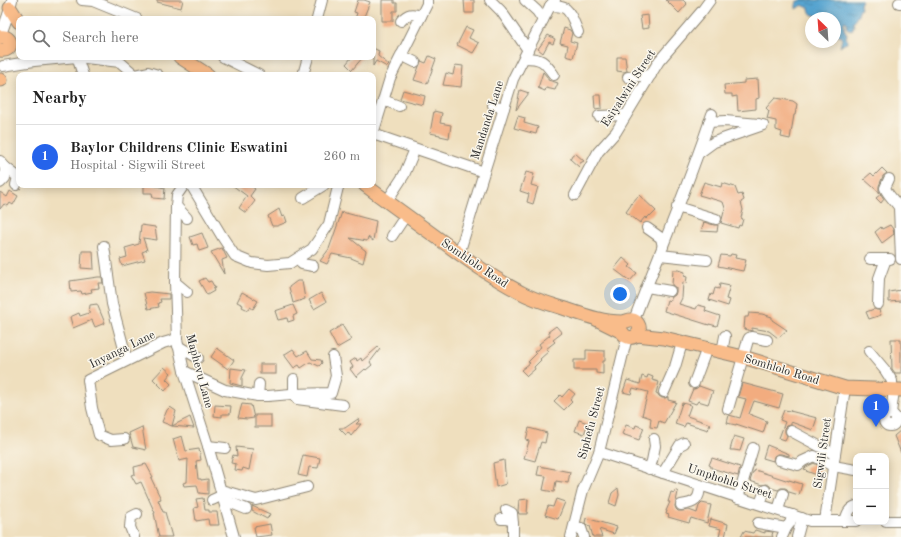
<!DOCTYPE html>
<meta charset="utf-8">
<style>
body{margin:0;font-family:"Old Standard TT",serif;background:#f2f2f2;color:#222}
.controls{position:absolute;right:12px;bottom:12px;display:grid;overflow:hidden;border-radius:8px;box-shadow:0 2px 10px #0003}
.controls button{width:36px;height:36px;display:grid;place-items:center;padding:0;border:0;border-bottom:1px solid #e0e0e0;background:#fff;color:#222;font:20px sans-serif}
.compass{position:absolute;left:805px;top:12px;width:36px;height:36px;border-radius:50%;background:#fff;box-shadow:0 2px 10px #0003;rotate:335deg}
.you{position:absolute;left:620px;top:294px;width:14px;height:14px;margin:-10px;border:3px solid #fff;border-radius:50%;background:#1a73e8;box-shadow:0 0 0 6px #1a73e833}
.badge{display:grid;place-items:center;width:26px;height:26px;border-radius:50%;background:#2563eb;color:#fff;font-size:13px;font-weight:700}
.pin{position:absolute;translate:-50% -33px;filter:drop-shadow(0 1px 2px #0008)}
.pin::after{content:'';position:absolute;top:21px;width:14px;height:12px;background:inherit;clip-path:polygon(0 0,100% 0,50% 100%)}
.list{margin:0;padding:0;list-style:none}
h2{display:flex;justify-content:space-between;align-items:center;height:52px;margin:0;padding:0 16px;font-size:17px}
h2 small{font-size:13px;font-weight:400;color:#767676}
.list li{display:grid;grid-template-columns:26px 1fr auto;gap:12px;align-items:center;box-sizing:border-box;height:64px;padding:0 16px;border-top:1px solid #e0e0e0}
.list b{display:block;font-size:15px;white-space:nowrap}
.list p{margin:0;font-size:13px;white-space:nowrap;color:#767676}
.list em{font-size:13px;font-style:normal;color:#767676}
.icon{flex:none;width:22px;height:22px;fill:none;stroke:currentColor;stroke-width:2;stroke-linecap:round;stroke-linejoin:round}
.map{position:relative;flex:none;width:901px;height:537px;overflow:hidden}
.search{position:absolute;background:#fff;box-shadow:0 2px 10px #0003;left:16px;top:16px;width:360px;height:44px;display:flex;align-items:center;gap:10px;box-sizing:border-box;padding:0 14px;border-radius:8px;color:#767676;font-size:15px}
.panel{position:absolute;background:#fff;box-shadow:0 2px 10px #0003;left:16px;top:72px;width:360px;height:116px;border-radius:8px}
.map>svg:first-child{display:block}
.water{fill:url(#water-ripples);stroke:#41687e}
.building{fill:#f2ac7f}
.lines{fill:none;stroke-linecap:round;stroke-linejoin:round}
.minor-casing{stroke:#8d8574;stroke-width:12}
.major-casing{stroke:#8d8574;stroke-width:15}
.minor{stroke:#fff;stroke-width:10}
.major{stroke:#f9bc8a;stroke-width:13}
.labels{text-anchor:middle;stroke-width:3;stroke-linejoin:round;paint-order:stroke}
.street-label{font-size:12px;fill:#2b2b2b;stroke:#fbf7ec}
</style>
<div class="map">
<svg width="901" height="537" viewBox="0 0 901 537">
<defs>
<pattern id="water-ripples" width="26" height="14" patternUnits="userSpaceOnUse"><rect width="26" height="14" fill="#57a4d0"/><path d="M2 4q2-2 4 0t4 0M15 11q2-2 4 0t4 0" fill="none" stroke="#4886a9"/></pattern>
</defs>
<rect width="100%" height="100%" fill="#fbf7ec"/>
<filter id="ink" filterUnits="userSpaceOnUse"><feTurbulence type="fractalNoise" baseFrequency=".025" numOctaves="2"/><feDisplacementMap in="SourceGraphic" scale="8" xChannelSelector="R" yChannelSelector="G"/><feConvolveMatrix kernelMatrix="1 2 1 2 8 2 1 2 1" color-interpolation-filters="sRGB"/></filter>
<filter id="wash" filterUnits="userSpaceOnUse"><feTurbulence type="fractalNoise" baseFrequency=".012" numOctaves="4" result="noise"/><feDisplacementMap in="SourceGraphic" scale="16" xChannelSelector="R" yChannelSelector="G"/><feGaussianBlur stdDeviation="0.9" result="paint"/><feColorMatrix in="noise" values="0 0 0 0 0 0 0 0 0 0 0 0 0 0 0 0 0 1.4 0 .05"/><feComposite in="paint" operator="in"/></filter>
<g filter="url(#wash)">
<rect width="100%" height="100%" fill="#efdfbe"/>
<path class="water" d="M 801,0 L 862,0 L 860,4 L 861,9 L 859,11 L 858,15 L 853,23 L 854,26 L 852,30 L 849,30 L 846,27 L 847,24 L 846,21 L 844,22 L 844,29 L 847,34 L 846,38 L 847,40 L 847,43 L 844,44 L 840,47 L 842,38 L 840,36 L 838,36 L 835,34 L 835,32 L 836,32 L 837,29 L 835,27 L 837,24 L 835,22 L 835,18 L 819,18 L 819,16 C 812,15 810,15 809,8 L 802,5 L 796,9 L 796,4 L 797,1 L 801,1 Z"/>
<g id="blocks">
<g class="building">
<path d="M 157,0 L 183,0 L 181,8 L 157,2 Z"/>
<path d="M 358,0 L 364,0 L 370,2 L 363,19 L 355,19 L 357,13 L 354,12 Z"/>
<path d="M 382,0 L 394,0 L 394,3 L 397,3 L 397,11 L 393,11 L 393,21 L 382,21 Z"/>
<path d="M 464,0 L 474,0 L 474,13 L 465,13 Z"/>
<path d="M 666,0 L 683,0 L 687,4 L 679,13 Z"/>
<path d="M 648,15 L 649,28 L 642,29 L 640,16 Z"/>
<path d="M 466,27 L 473,30 L 469,38 L 479,43 L 473,53 L 457,45 Z"/>
<path d="M 564,28 L 570,30 L 572,33 L 570,41 L 577,43 L 573,58 L 566,56 L 568,45 L 560,43 Z"/>
<path d="M 548,35 L 555,39 L 553,44 L 549,42 L 543,53 L 538,49 Z"/>
<path d="M 373,48 L 379,51 L 378,56 L 389,65 L 387,67 L 376,61 L 373,66 Z"/>
<path d="M 429,56 L 436,59 L 427,84 L 414,80 L 421,61 L 426,63 Z"/>
<path d="M 352,57 L 363,57 L 352,70 L 346,64 Z"/>
<path d="M 617,57 L 625,57 L 627,71 L 624,72 L 617,71 Z"/>
<path d="M 455,65 L 463,66 L 461,87 L 443,85 L 446,73 L 453,75 Z"/>
<path d="M 543,72 L 548,78 L 548,80 L 558,83 L 555,90 L 546,88 L 545,91 L 538,88 Z"/>
<path d="M 758,79 L 759,98 L 756,99 L 756,109 L 738,111 L 737,96 L 732,97 L 732,94 L 725,94 L 724,85 L 744,83 L 744,80 Z"/>
<path d="M 403,90 L 425,96 L 423,105 L 400,99 Z"/>
<path d="M 520,90 L 529,93 L 516,110 Z"/>
<path d="M 594,95 L 601,95 L 602,108 L 595,109 Z"/>
<path d="M 775,98 L 793,101 L 797,104 L 795,115 L 794,115 L 790,139 L 781,137 L 782,132 L 776,130 L 776,121 L 767,119 L 769,111 L 766,108 Z"/>
<path d="M 434,111 L 442,113 L 440,123 L 451,125 L 449,138 L 440,136 L 440,135 L 430,133 Z"/>
<path d="M 518,116 L 525,118 L 524,123 L 538,127 L 536,134 L 514,128 Z"/>
<path d="M 575,153 L 584,161 L 580,163 L 579,167 L 570,159 L 572,155 Z"/>
<path d="M 882,168 L 887,173 L 883,176 L 879,186 L 879,191 L 884,199 L 881,203 L 876,198 L 881,194 L 864,179 L 871,173 L 874,176 Z"/>
<path d="M 526,172 L 534,174 L 531,185 L 538,187 L 533,204 L 527,202 L 529,194 L 520,191 Z"/>
<path d="M 704,182 L 721,187 L 722,183 L 735,187 L 738,195 L 742,194 L 744,200 L 741,202 L 743,210 L 741,218 L 743,219 L 741,226 L 739,225 L 738,228 L 721,223 L 725,208 L 723,202 L 699,195 Z"/>
<path d="M 144,185 L 152,185 L 165,188 L 164,199 L 153,198 L 152,193 L 144,193 Z"/>
<path d="M 232,185 L 250,185 L 255,189 L 250,196 L 255,201 L 246,213 L 239,208 L 247,196 Z"/>
<path d="M 10,191 L 18,196 L 13,205 L 10,203 L 8,206 L 4,204 L 0,209 L 0,192 L 7,197 Z"/>
<path d="M 639,195 L 656,211 L 651,216 L 650,215 L 646,219 L 645,217 L 640,223 L 626,212 L 631,205 L 631,204 Z"/>
<path d="M 279,209 L 282,217 L 285,216 L 287,222 L 277,226 L 272,226 L 268,216 Z"/>
<path d="M 342,212 L 376,221 L 373,241 L 368,237 L 367,241 L 350,238 L 366,251 L 363,263 L 351,258 L 332,254 L 327,264 L 320,261 L 329,249 Z"/>
<path d="M 704,222 L 714,225 L 718,225 L 717,232 L 701,231 Z"/>
<path d="M 141,225 L 155,227 L 157,240 L 143,238 L 147,250 L 142,252 L 145,260 L 122,266 L 120,259 L 127,257 L 125,248 L 139,244 Z"/>
<path d="M 890,225 L 893,229 L 894,234 L 882,243 L 875,232 L 881,227 L 882,229 Z"/>
<path d="M 202,233 L 208,248 L 199,251 L 197,244 L 193,245 L 190,237 Z"/>
<path d="M 222,248 L 227,258 L 222,260 L 224,274 L 211,252 Z"/>
<path d="M 82,251 L 93,251 L 94,269 L 81,268 Z"/>
<path d="M 731,254 L 736,255 L 735,258 L 746,260 L 743,271 L 718,266 L 721,255 L 730,256 Z"/>
<path d="M 623,258 L 631,265 L 629,267 L 637,273 L 630,281 L 614,269 Z"/>
<path d="M 673,270 L 679,270 L 685,272 L 684,276 L 687,277 L 686,283 L 683,282 L 682,298 L 679,304 L 696,309 L 698,305 L 706,307 L 705,311 L 720,316 L 717,326 L 709,324 L 709,325 L 664,311 L 667,300 L 670,301 L 672,297 L 675,295 L 676,292 L 676,288 L 672,285 Z"/>
<path d="M 98,277 L 102,277 L 103,283 L 98,283 L 99,288 L 91,289 L 92,292 L 82,294 L 81,291 L 71,292 L 70,281 Z"/>
<path d="M 205,278 L 208,282 L 211,281 L 215,288 L 213,289 L 214,291 L 207,295 L 199,281 Z"/>
<path d="M 297,281 L 302,281 L 305,299 L 293,303 L 289,287 Z"/>
<path d="M 720,284 L 730,286 L 726,299 L 730,300 L 728,306 L 709,300 L 711,294 L 713,295 L 715,288 L 719,289 Z"/>
<path d="M 901,290 L 901,301 L 889,302 L 889,292 Z"/>
<path d="M 150,292 L 169,294 L 169,299 L 160,299 L 161,302 L 158,303 L 159,307 L 148,309 L 144,293 Z"/>
<path d="M 242,292 L 258,301 L 253,309 L 250,307 L 248,310 L 242,307 L 243,305 L 237,302 Z"/>
<path d="M 321,293 L 326,302 L 314,309 L 309,300 Z"/>
<path d="M 97,304 L 105,323 L 95,327 L 92,320 L 73,328 L 70,317 L 79,313 L 80,316 L 89,313 L 90,305 Z"/>
<path d="M 293,305 L 297,314 L 293,316 L 294,320 L 288,322 L 287,318 L 278,320 L 275,311 Z"/>
<path d="M 874,309 L 877,310 L 879,310 L 881,315 L 869,319 L 866,312 Z"/>
<path d="M 749,313 L 762,314 L 772,317 L 772,320 L 787,330 L 778,338 L 769,331 L 752,328 L 752,331 L 744,329 L 745,317 L 748,317 Z"/>
<path d="M 342,325 L 351,340 L 337,348 L 329,333 Z"/>
<path d="M 556,326 L 562,333 L 553,340 L 555,342 L 546,349 L 549,351 L 540,359 L 541,360 L 534,367 L 535,369 L 527,376 L 521,370 L 530,363 L 528,362 L 536,354 L 534,352 L 541,347 L 539,344 L 550,335 L 548,332 Z"/>
<path d="M 891,339 L 901,339 L 901,373 L 895,373 L 892,369 Z"/>
<path d="M 378,347 L 380,349 L 370,362 L 372,365 L 366,370 L 365,369 L 356,377 L 350,369 L 353,367 L 350,362 L 356,358 L 357,361 L 361,358 L 362,361 Z"/>
<path d="M 217,348 L 234,360 L 228,369 L 211,357 Z"/>
<path d="M 293,349 L 298,356 L 307,351 L 312,359 L 321,360 L 322,363 L 319,366 L 310,362 L 301,368 L 299,365 L 294,368 L 285,356 L 285,354 Z"/>
<path d="M 586,350 L 605,351 L 605,361 L 603,361 L 603,374 L 596,373 L 596,370 L 574,370 L 574,360 L 586,360 Z"/>
<rect x="260" y="364" width="16" height="10"/>
<path d="M 164,367 L 171,373 L 166,379 L 171,384 L 165,391 L 153,379 Z"/>
<path d="M 231,368 L 246,370 L 242,378 L 242,386 L 230,383 Z"/>
<path d="M 648,375 L 653,377 L 652,380 L 659,382 L 656,393 L 658,394 L 659,396 L 662,398 L 665,398 L 668,397 L 668,400 L 676,402 L 664,423 L 659,421 L 657,428 L 650,427 L 651,418 L 642,415 L 648,392 L 633,388 L 631,394 L 623,392 L 627,380 L 640,384 L 642,376 L 647,378 Z"/>
<path d="M 742,383 L 783,394 L 779,408 L 754,401 L 749,414 L 767,421 L 763,433 L 736,424 L 736,425 L 727,423 L 729,415 L 740,418 L 746,399 L 738,397 Z"/>
<path d="M 699,386 L 713,391 L 708,404 L 698,401 L 696,404 L 688,401 L 693,389 L 695,389 Z"/>
<path d="M 569,389 L 575,394 L 570,400 L 572,402 L 564,410 L 554,401 L 560,395 L 562,397 Z"/>
<path d="M 682,403 L 691,405 L 687,416 L 710,424 L 708,430 L 686,423 L 684,427 L 675,424 Z"/>
<path d="M 242,404 L 251,405 L 254,418 L 247,419 L 238,418 Z"/>
<path d="M 215,405 L 231,406 L 230,414 L 222,414 L 222,417 L 214,416 Z"/>
<path d="M 170,407 L 176,411 L 172,426 L 162,422 L 167,410 Z"/>
<path d="M 784,410 L 791,411 L 790,411 L 817,418 L 813,430 L 791,422 L 791,425 L 787,426 L 785,428 L 785,432 L 787,436 L 785,440 L 779,438 L 785,422 L 780,420 Z"/>
<rect x="255" y="415" width="16" height="12"/>
<path d="M 190,417 L 194,428 L 172,426 Z"/>
<path d="M 358,419 L 359,421 L 356,424 L 361,424 L 351,436 L 348,432 L 346,435 L 339,428 L 345,428 Z"/>
<path d="M 579,420 L 588,423 L 584,434 L 575,431 Z"/>
<path d="M 626,425 L 635,428 L 636,425 L 644,428 L 639,440 L 622,434 Z"/>
<path d="M 142,427 L 146,450 L 133,447 L 129,433 Z"/>
<path d="M 529,428 L 547,433 L 545,443 L 541,442 L 535,461 L 524,458 L 529,441 L 526,440 Z"/>
<path d="M 901,430 L 901,453 L 894,436 Z"/>
<path d="M 182,436 L 186,451 L 199,449 L 201,460 L 196,461 L 198,479 L 201,479 L 201,480 L 208,479 L 208,494 L 199,493 L 197,485 L 184,486 L 183,483 L 187,482 L 188,459 L 179,461 L 173,439 Z"/>
<path d="M 734,436 L 744,439 L 740,451 L 734,450 L 730,450 Z"/>
<path d="M 767,445 L 789,454 L 789,456 L 781,454 L 777,454 L 774,456 L 773,461 L 763,458 Z"/>
<path d="M 236,447 L 253,449 L 249,470 L 243,468 L 242,471 L 235,470 L 236,464 L 231,463 L 233,455 L 237,456 Z"/>
<path d="M 303,455 L 320,458 L 318,468 L 309,467 L 307,477 L 298,475 Z"/>
<path d="M 712,458 L 740,467 L 738,476 L 711,468 L 711,466 L 709,465 Z"/>
<path d="M 504,460 L 506,484 L 496,487 L 493,463 Z"/>
<path d="M 814,463 L 821,467 L 817,475 L 806,471 L 807,470 L 804,469 L 806,467 Z"/>
<path d="M 146,464 L 153,477 L 151,478 L 161,499 L 158,500 L 163,512 L 165,512 L 172,537 L 159,537 L 154,513 L 155,513 L 141,482 L 136,484 L 131,475 L 135,474 L 134,467 Z"/>
<path d="M 539,466 L 570,472 L 568,483 L 556,481 L 554,492 L 543,490 L 546,476 L 537,475 Z"/>
<path d="M 755,470 L 789,481 L 789,480 L 802,484 L 799,495 L 789,492 L 787,489 L 785,488 L 781,488 L 778,490 L 771,488 L 770,486 L 767,484 L 762,485 L 750,481 L 753,472 L 754,472 Z"/>
<path d="M 618,488 L 619,495 L 616,506 L 609,503 L 612,493 Z"/>
<path d="M 675,490 L 678,492 L 675,506 L 676,509 L 678,511 L 682,511 L 689,510 L 697,513 L 699,506 L 702,503 L 711,505 L 707,523 L 691,518 L 689,523 L 668,517 L 669,515 L 666,514 L 667,511 L 666,511 L 670,502 L 668,502 L 671,492 L 674,493 Z"/>
<path d="M 203,498 L 205,510 L 209,510 L 209,512 L 217,512 L 219,525 L 209,525 L 208,519 L 196,521 L 194,508 L 198,507 L 196,499 Z"/>
<path d="M 528,499 L 527,514 L 519,514 L 518,511 L 519,500 Z"/>
<path d="M 556,499 L 565,502 L 558,519 L 545,515 L 548,506 L 553,507 Z"/>
<path d="M 252,506 L 270,514 L 267,519 L 252,511 Z"/>
<path d="M 586,518 L 617,527 L 614,534 L 599,529 L 602,537 L 593,537 L 590,526 L 587,525 L 585,523 Z"/>
<path d="M 711,519 L 728,524 L 725,537 L 719,536 L 721,529 L 709,526 Z"/>
<path d="M 270,524 L 272,535 L 256,537 L 254,527 Z"/>
<path d="M 755,530 L 765,533 L 765,531 L 773,532 L 772,535 L 773,537 L 741,537 L 744,531 L 753,533 Z"/>
</g>
</g>
</g>
<g filter="url(#ink)">
<use href="#blocks" fill-opacity="0" stroke="#8d8574" stroke-width="1"/>
<g class="lines">
<g class="minor-casing">
<g id="minor">
<path d="M 82,0 L 93,1 L 137,19"/>
<path d="M 490,0 L 501,11 L 528,50"/>
<path d="M 525,0 L 537,11 L 543,20"/>
<path d="M 899,3 L 901,3"/>
<path d="M 550,6 C 555,6 562,6 566,9 C 572,14 575,25 578,32"/>
<path d="M 317,19 L 322,0"/>
<path d="M 401,21 C 408,13 412,13 421,16"/>
<path d="M 0,37 L 8,15 L 12,0"/>
<path d="M 401,55 L 415,62"/>
<path d="M 77,57 L 83,75"/>
<path d="M 223,57 L 259,75"/>
<path d="M 524,58 C 542,58 544,61 554,75"/>
<path d="M 3,66 L 34,61 L 77,57 L 120,62 L 135,75"/>
<path d="M 135,75 L 148,72 L 158,75"/>
<path d="M 303,75 L 308,57"/>
<path d="M 628,77 L 651,75"/>
<path d="M 383,100 L 399,106"/>
<path d="M 493,105 L 504,108"/>
<path d="M 599,116 L 626,115"/>
<path d="M 709,122 L 725,121 L 759,124"/>
<path d="M 373,134 L 390,78 L 427,4 L 427,0"/>
<path d="M 373,134 L 484,172"/>
<path d="M 699,153 L 714,142 L 763,125"/>
<path d="M 0,161 L 5,167 L 5,178 L 0,183"/>
<path d="M 5,167 L 18,177 L 16,185"/>
<path d="M 889,179 L 885,188 C 888,195 894,200 899,207 L 901,259"/>
<path d="M 184,185 L 177,195 L 176,206 L 175,282 L 177,339 L 184,371 L 208,446 L 234,537"/>
<path d="M 191,185 L 223,238 L 235,256 L 252,263 L 268,265 L 290,263 L 312,249 L 329,224 L 338,187 L 340,185"/>
<path d="M 575,195 L 598,152 L 616,132 L 659,61 L 702,11 L 710,0"/>
<path d="M 303,198 L 324,185"/>
<path d="M 387,201 L 404,175 L 415,149"/>
<path d="M 176,206 L 187,218"/>
<path d="M 677,207 L 716,219"/>
<path d="M 647,228 L 661,238 L 663,247"/>
<path d="M 392,236 L 406,215"/>
<path d="M 104,246 L 112,304 L 127,360"/>
<path d="M 459,254 L 484,172 L 513,79 L 543,20 L 550,6 L 555,0"/>
<path d="M 660,255 L 707,260"/>
<path d="M 300,257 L 302,264 L 313,266"/>
<path d="M 870,259 L 890,259"/>
<path d="M 175,282 L 187,292"/>
<path d="M 647,287 L 670,291"/>
<path d="M 878,304 L 879,278 L 886,259"/>
<path d="M 634,320 C 660,251 689,184 712,114"/>
<path d="M 178,346 L 198,358"/>
<path d="M 869,351 L 885,370 L 892,381 L 892,390"/>
<path d="M 722,352 L 725,336"/>
<path d="M 184,371 L 225,390 L 258,396 L 268,396 L 291,394 L 331,393 L 336,376 L 333,357"/>
<path d="M 294,379 L 294,394 L 297,399 L 343,405"/>
<path d="M 694,383 L 707,348"/>
<path d="M 664,392 L 675,367 L 682,343"/>
<path d="M 258,396 L 259,384"/>
<path d="M 728,409 L 748,340 L 749,338 L 751,337 L 767,340"/>
<path d="M 891,413 L 894,390"/>
<circle cx="890" cy="420" r="6"/>
<path d="M 791,431 L 834,454"/>
<path d="M 124,439 L 111,440 L 99,435 L 92,408 L 88,380 L 163,343 L 177,339"/>
<path d="M 208,446 L 225,448"/>
<path d="M 599,452 L 810,521 L 856,521"/>
<path d="M 779,460 L 798,465 L 803,461 L 814,456 L 833,466 L 856,470"/>
<path d="M 649,469 L 652,461 L 655,446 L 654,439"/>
<path d="M 663,473 L 680,445 L 684,443"/>
<path d="M 221,490 L 256,500 L 307,487"/>
<path d="M 738,498 L 753,448"/>
<path d="M 212,500 L 223,495"/>
<path d="M 224,500 L 246,509"/>
<path d="M 760,504 L 765,490"/>
<path d="M 681,505 C 695,503 700,500 700,485"/>
<path d="M 506,510 L 512,513 L 513,524"/>
<path d="M 778,510 L 783,494"/>
<path d="M 501,519 L 506,519 L 511,520 L 513,524 L 513,537"/>
<path d="M 825,521 L 845,388"/>
<path d="M 845,521 C 847,514 849,508 856,506"/>
<path d="M 886,521 L 901,521"/>
<path d="M 758,523 L 786,528 L 790,523 L 793,515"/>
<path d="M 574,527 L 581,528 L 584,537"/>
<path d="M 134,537 L 130,527 L 131,517 L 137,514"/>
<path d="M 571,537 L 583,490 L 599,452 L 627,337"/>
<path d="M 782,537 L 786,528"/>
<path d="M 797,537 L 802,518"/>
</g>
</g>
<g class="major-casing">
<g id="major">
<path d="M 10,8 L 19,22"/>
<path d="M 0,37 C 14,35 13,53 0,50"/>
<path d="M 180,57 L 208,75"/>
<path d="M 0,80 L 1,80"/>
<path d="M 365,185 C 389,203 414,221 439,239 C 465,258 491,277 520,292 C 534,300 550,304 566,309 C 584,315 602,322 622,322 C 627,322 633,316 638,324 C 644,334 629,344 622,332 L 596,319"/>
<path d="M 637,335 L 664,338 L 743,357 L 845,388 L 901,390"/>
</g>
</g>
<use href="#minor" class="minor"/>
<use href="#major" class="major"/>
</g>
</g>
<g class="labels">
<g class="street-label">
<text transform="translate(628 88) rotate(-57)" y="4">Esiyalwini Street</text>
<text transform="translate(487 120) rotate(-72)" y="4">Mandanda Lane</text>
<text transform="translate(475 263) rotate(34)" y="4">Somhlolo Road</text>
<text transform="translate(122 349) rotate(-26)" y="4">Inyanga Lane</text>
<text transform="translate(782 369) rotate(17)" y="4">Somhlolo Road</text>
<text transform="translate(200 371) rotate(75)" y="4">Maphevu Lane</text>
<text transform="translate(591 423) rotate(-75)" y="4">Siphefu Street</text>
<text transform="translate(822 453) rotate(-82)" y="4">Sigwili Street</text>
<text transform="translate(730 481) rotate(18)" y="4">Umphohlo Street</text>
</g>
</g>
</svg>
<div class="controls">
<button>+</button>
<button>−</button>
</div>
<svg class="compass" viewBox="-18 -18 36 36"><path d="M0-13l5 13h-10z" fill="#e53935"/><path d="M0 13l5-13h-10z" fill="#767676"/></svg>
<div class="you"></div>
<div class="pin badge" style="left:876px;top:427px">1</div>
<div class="search"><svg class="icon" aria-label="search" viewBox="0 0 24 24"><circle cx="10" cy="10" r="6"/><path d="M15 15l6 6"/></svg>Search here</div>
<section class="panel">
<h2>Nearby<small></small></h2>
<ul class="list">
<li><span class="badge">1</span><div><b>Baylor Childrens Clinic Eswatini</b><p>Hospital · Sigwili Street</p></div><em>260 m</em></li>
</ul>
</section>
</div>
